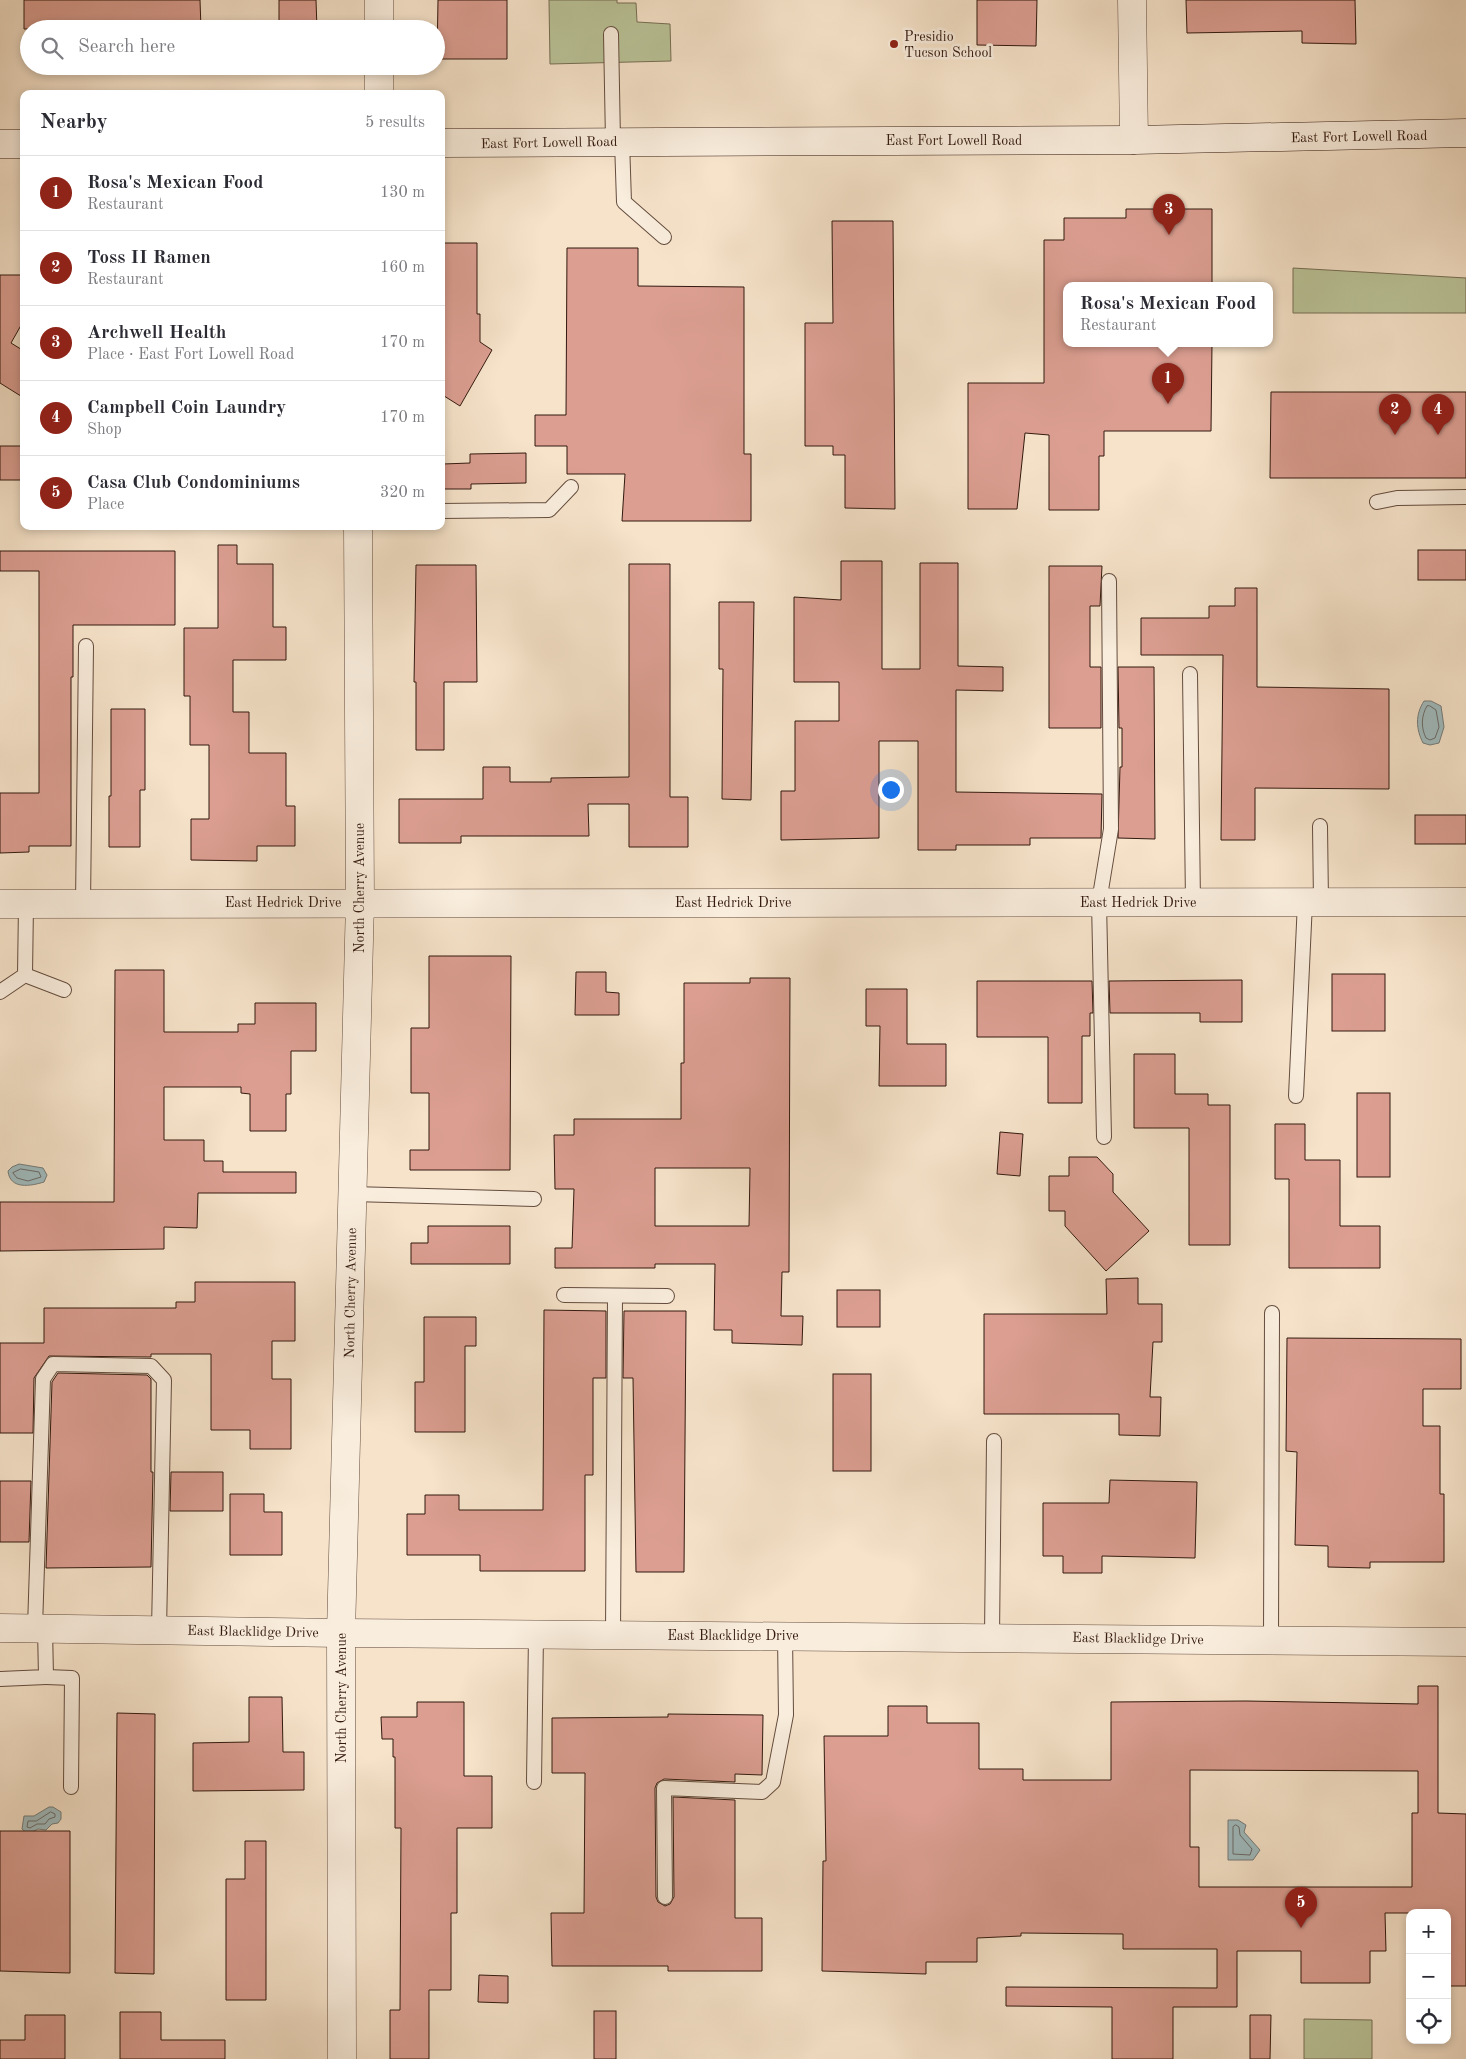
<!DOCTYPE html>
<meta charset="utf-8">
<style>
body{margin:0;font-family:"Old Standard TT",serif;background:#f7f7f7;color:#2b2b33}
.controls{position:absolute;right:15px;bottom:15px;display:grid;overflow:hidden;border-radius:10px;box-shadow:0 2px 8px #0003}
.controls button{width:45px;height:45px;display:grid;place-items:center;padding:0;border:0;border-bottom:1px solid #e1e1e2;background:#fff;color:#2b2b33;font:25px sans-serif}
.you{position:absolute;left:890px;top:789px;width:18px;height:18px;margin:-12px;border:4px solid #fff;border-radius:50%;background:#1a73e8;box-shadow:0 0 0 8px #1a73e833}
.badge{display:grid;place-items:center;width:32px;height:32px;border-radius:50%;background:#8f2418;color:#fff;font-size:16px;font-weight:700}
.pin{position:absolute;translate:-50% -41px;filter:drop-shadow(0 1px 2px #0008)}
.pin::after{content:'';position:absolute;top:26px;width:18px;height:15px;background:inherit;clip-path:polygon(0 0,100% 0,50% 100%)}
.popup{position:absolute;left:1063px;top:282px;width:210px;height:65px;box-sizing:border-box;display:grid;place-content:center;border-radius:10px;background:#fff;filter:drop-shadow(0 1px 4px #0005);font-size:16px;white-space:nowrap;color:#7c7c81}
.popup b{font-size:19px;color:#2b2b33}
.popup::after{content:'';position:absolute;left:50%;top:100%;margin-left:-10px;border:10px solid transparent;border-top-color:#fff}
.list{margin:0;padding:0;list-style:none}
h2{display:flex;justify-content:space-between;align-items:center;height:65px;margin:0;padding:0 20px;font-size:21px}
h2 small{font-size:16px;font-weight:400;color:#7c7c81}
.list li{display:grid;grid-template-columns:32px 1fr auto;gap:15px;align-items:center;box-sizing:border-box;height:75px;padding:0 20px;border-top:1px solid #e1e1e2}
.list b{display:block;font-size:19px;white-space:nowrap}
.list p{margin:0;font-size:16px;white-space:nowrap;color:#7c7c81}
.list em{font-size:16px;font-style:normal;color:#7c7c81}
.icon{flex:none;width:28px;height:28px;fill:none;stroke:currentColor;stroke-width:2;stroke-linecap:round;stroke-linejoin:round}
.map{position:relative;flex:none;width:1466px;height:2059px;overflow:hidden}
.search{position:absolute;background:#fff;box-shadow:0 2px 8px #0003;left:20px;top:20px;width:425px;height:55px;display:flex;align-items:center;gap:12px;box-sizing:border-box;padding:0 18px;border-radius:28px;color:#7c7c81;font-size:19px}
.panel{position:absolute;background:#fff;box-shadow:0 2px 8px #0003;left:20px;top:90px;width:425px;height:440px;border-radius:10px}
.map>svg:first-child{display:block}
.green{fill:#bac499;stroke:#766e54}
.water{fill:#a0bcc0;stroke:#747b79}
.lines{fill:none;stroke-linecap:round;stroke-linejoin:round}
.shore{stroke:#6a6a68;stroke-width:1}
.building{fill:#db9e91;stroke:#33190f;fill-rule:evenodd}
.service-casing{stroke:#644c3e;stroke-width:16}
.minor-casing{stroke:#644c3e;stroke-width:29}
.secondary-casing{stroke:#33190f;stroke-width:29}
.service{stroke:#f9eddd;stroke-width:14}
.minor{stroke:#f9eddd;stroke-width:28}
.secondary{stroke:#f9eddd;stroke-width:28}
.poi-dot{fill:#8f2418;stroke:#f9eddd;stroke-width:2}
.labels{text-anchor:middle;stroke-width:5;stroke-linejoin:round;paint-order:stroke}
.poi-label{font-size:14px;fill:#33190f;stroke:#f9eddd;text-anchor:start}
.street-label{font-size:14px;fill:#33190f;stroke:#f9eddd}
</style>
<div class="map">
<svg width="1466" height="2059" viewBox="0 0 1466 2059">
<rect width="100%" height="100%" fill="#f6e3ca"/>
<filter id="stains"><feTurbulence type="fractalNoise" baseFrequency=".004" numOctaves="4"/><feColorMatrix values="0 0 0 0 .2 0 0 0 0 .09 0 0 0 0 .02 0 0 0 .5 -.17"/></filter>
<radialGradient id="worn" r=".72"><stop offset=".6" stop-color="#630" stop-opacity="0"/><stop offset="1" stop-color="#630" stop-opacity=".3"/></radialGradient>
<g class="green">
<path d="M 549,0 L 617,0 L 617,3 L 636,3 L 637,22 L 670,24 L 671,61 L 550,64 Z"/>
<path d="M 1293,268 L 1466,278 L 1466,313 L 1293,313 Z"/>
<path d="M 1304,2019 L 1372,2020 L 1372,2059 L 1304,2059 Z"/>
</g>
<g class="water">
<path d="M 1424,701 L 1431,701 L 1441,706 L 1444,727 L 1439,743 L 1430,745 L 1423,743 C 1416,729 1415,715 1424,701 Z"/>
<path d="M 19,1164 L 43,1168 L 47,1175 L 44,1182 C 31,1186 10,1190 8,1171 L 12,1167 Z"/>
<path d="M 49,1807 L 53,1807 L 61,1812 L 61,1819 L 58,1823 L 52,1824 L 46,1830 L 38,1829 L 28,1834 L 22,1829 L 24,1816 L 34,1816 Z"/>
<path d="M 1228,1820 L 1238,1820 L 1246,1825 L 1244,1832 L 1260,1850 L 1253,1860 L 1228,1860 Z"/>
</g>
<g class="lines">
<g class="shore">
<path d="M 1430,706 L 1436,710 L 1439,727 L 1435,738 L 1430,740 L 1426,738 C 1421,728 1421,716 1427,706 Z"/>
<path d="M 21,1169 L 39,1172 L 41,1177 L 28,1181 L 17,1178 L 13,1173 Z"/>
<path d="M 51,1812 L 55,1814 L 55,1817 L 49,1819 L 45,1824 L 37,1824 L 30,1828 L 27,1827 L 28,1821 L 36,1821 Z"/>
<path d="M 1236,1825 L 1239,1827 L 1240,1835 L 1252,1849 L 1250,1855 L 1233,1854 L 1233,1827 Z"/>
</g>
</g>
<g class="building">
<path d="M 24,0 L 200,0 L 201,29 L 24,29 Z"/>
<path d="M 279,0 L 316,0 L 317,29 L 279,29 Z"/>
<path d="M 438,0 L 507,0 L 507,59 L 437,59 Z"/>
<path d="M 977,0 L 1037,0 L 1036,46 L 977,45 Z"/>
<path d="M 1186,0 L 1355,0 L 1356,44 L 1302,43 L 1302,31 L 1187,33 Z"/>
<path d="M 1126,209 L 1212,209 L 1212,285 L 1067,285 L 1067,343 L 1212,343 L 1211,431 L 1104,431 L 1104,456 L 1099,456 L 1099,510 L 1049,510 L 1049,435 L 1025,433 L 1017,509 L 968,509 L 968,383 L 1044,383 L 1044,240 L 1064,240 L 1064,218 L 1126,218 Z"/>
<path d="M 832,221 L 893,221 L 895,509 L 845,508 L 845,455 L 833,455 L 833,446 L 805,446 L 805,323 L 833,323 Z"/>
<path d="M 441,243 L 477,243 L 477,314 L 480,314 L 480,342 L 492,350 L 460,406 L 441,394 Z"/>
<path d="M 567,248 L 638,248 L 638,286 L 744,287 L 744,454 L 751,454 L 751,521 L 622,521 L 625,474 L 567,474 L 567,446 L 535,446 L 535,415 L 566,415 Z"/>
<path d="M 0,275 L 24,275 L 24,320 L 11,343 L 24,351 L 24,398 L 0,383 Z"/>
<path d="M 1271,392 L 1466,392 L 1466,478 L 1270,478 Z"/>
<rect x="0" y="446" width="24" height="34"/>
<path d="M 526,453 L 526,483 L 471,484 L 471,489 L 443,489 L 443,464 L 470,463 L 470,454 Z"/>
<path d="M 218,545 L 237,545 L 237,564 L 273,564 L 273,627 L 286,627 L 286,660 L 233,660 L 233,712 L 249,712 L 249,753 L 286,753 L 286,806 L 295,806 L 295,846 L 257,846 L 257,861 L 191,860 L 191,819 L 209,819 L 209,745 L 190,745 L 190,696 L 184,696 L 184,628 L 218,628 Z"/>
<rect x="1418" y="550" width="48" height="30"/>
<path d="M 0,551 L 175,551 L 175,625 L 73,625 L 73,677 L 71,677 L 71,846 L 29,846 L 29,852 L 0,853 L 0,793 L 39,793 L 39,571 L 0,571 Z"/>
<path d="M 841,561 L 882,561 L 882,669 L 920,669 L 920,563 L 958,563 L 958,666 L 1003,667 L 1003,691 L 956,690 L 956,792 L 1102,794 L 1101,838 L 1030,838 L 1030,845 L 956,845 L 956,850 L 918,850 L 918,741 L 879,741 L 879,838 L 781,840 L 781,791 L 795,791 L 795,721 L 839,721 L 839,682 L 794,682 L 794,597 L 841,600 Z"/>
<path d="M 629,564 L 670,564 L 670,797 L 688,797 L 688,847 L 629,847 L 629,804 L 588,804 L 589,836 L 461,836 L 461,843 L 399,843 L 399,799 L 483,799 L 483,767 L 510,767 L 510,782 L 551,782 L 551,778 L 629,777 Z"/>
<path d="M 416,565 L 476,565 L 477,682 L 444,682 L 444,750 L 416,750 L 416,682 L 414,682 Z"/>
<path d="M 1049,566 L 1102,566 L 1100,606 L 1090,606 L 1090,667 L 1101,667 L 1101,728 L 1049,728 Z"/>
<path d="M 1235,588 L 1257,588 L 1257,687 L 1389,689 L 1389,789 L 1255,788 L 1255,840 L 1221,840 L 1223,655 L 1141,655 L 1141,618 L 1209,618 L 1209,606 L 1235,606 Z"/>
<path d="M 719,602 L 754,602 L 751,800 L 722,799 L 723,669 L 719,669 Z"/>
<path d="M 1118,667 L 1154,667 L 1155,839 L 1118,838 L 1120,767 L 1122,767 L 1122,728 L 1119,728 Z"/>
<path d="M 111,709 L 145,709 L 145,790 L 140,790 L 140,847 L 109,847 L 109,796 L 111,796 Z"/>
<rect x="1415" y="815" width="51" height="29"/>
<path d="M 429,956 L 511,956 L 510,1170 L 410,1170 L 410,1150 L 429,1150 L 429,1093 L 411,1093 L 411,1028 L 429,1028 Z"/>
<path d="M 115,970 L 164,970 L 164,1032 L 238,1032 L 238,1024 L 255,1024 L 255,1003 L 316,1003 L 316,1051 L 291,1051 L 291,1094 L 286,1094 L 286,1131 L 250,1131 L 250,1094 L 241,1093 L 241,1087 L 164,1087 L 164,1140 L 204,1140 L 204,1161 L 223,1161 L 223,1172 L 296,1172 L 296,1193 L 198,1193 L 197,1228 L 164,1227 L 164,1249 L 0,1251 L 0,1202 L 114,1202 Z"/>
<path d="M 576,972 L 606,972 L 606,992 L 619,993 L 619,1015 L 575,1015 Z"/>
<rect x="1332" y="974" width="53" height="57"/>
<path d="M 750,978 L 790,978 L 789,1272 L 782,1272 L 781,1316 L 803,1316 L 802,1345 L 732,1343 L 732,1330 L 714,1330 L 715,1264 L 655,1264 L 655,1268 L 555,1268 L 555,1248 L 572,1248 L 574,1189 L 555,1189 L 554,1135 L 574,1135 L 574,1119 L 681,1119 L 681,1063 L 684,1063 L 684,983 L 750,983 ZM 655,1168 L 750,1168 L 749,1226 L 655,1226 Z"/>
<path d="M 1242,980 L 1242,1022 L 1200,1022 L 1200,1013 L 1110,1013 L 1109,981 Z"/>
<path d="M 977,981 L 1092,981 L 1093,1013 L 1090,1013 L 1090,1036 L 1082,1036 L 1082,1103 L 1048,1103 L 1048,1037 L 977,1037 Z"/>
<path d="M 866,989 L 907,989 L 907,1044 L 946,1044 L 946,1086 L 879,1086 L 880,1026 L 866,1026 Z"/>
<path d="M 1134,1054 L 1175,1054 L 1175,1094 L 1208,1094 L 1208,1105 L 1230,1105 L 1230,1245 L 1189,1245 L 1189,1128 L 1134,1128 Z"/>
<rect x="1357" y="1093" width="33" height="84"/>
<path d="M 1275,1124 L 1305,1124 L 1305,1160 L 1340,1160 L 1340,1226 L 1380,1226 L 1380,1268 L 1289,1268 L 1289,1179 L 1275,1179 Z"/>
<path d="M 1000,1132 L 1023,1134 L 1020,1176 L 997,1174 Z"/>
<path d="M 1069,1157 L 1097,1157 L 1113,1174 L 1113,1192 L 1149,1231 L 1106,1271 L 1065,1226 L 1065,1211 L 1049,1211 L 1049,1176 L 1069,1176 Z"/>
<path d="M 428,1226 L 510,1226 L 510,1264 L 411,1264 L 411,1243 L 428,1243 Z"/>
<path d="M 1138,1278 L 1138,1304 L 1162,1304 L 1162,1342 L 1153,1342 L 1150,1397 L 1161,1397 L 1160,1436 L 1119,1435 L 1119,1414 L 984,1414 L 984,1314 L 1107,1314 L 1106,1279 Z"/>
<path d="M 195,1282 L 295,1282 L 295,1341 L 272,1341 L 272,1379 L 291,1379 L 291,1449 L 250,1449 L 250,1430 L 211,1430 L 211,1354 L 151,1354 L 151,1357 L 49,1356 L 34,1378 L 33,1433 L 0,1433 L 0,1343 L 44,1343 L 44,1308 L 176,1308 L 176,1302 L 195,1302 Z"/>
<rect x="837" y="1290" width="43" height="37"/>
<path d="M 544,1310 L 606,1311 L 606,1378 L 593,1378 L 593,1475 L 585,1475 L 585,1571 L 480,1571 L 480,1555 L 407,1555 L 407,1514 L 425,1514 L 425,1495 L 459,1495 L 459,1510 L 543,1510 Z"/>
<path d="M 624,1311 L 686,1311 L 684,1572 L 636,1572 L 633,1378 L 623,1378 Z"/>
<path d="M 424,1317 L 476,1317 L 476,1346 L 465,1346 L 465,1432 L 415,1432 L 415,1382 L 424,1382 Z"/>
<path d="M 1287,1338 L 1461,1339 L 1461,1389 L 1423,1389 L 1423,1426 L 1440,1426 L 1440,1494 L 1444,1494 L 1444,1562 L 1370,1562 L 1370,1568 L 1328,1567 L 1328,1546 L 1295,1545 L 1297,1452 L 1286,1451 Z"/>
<path d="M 58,1373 L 147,1375 L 151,1379 L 151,1472 L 153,1472 L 151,1567 L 46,1568 L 52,1382 Z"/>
<rect x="833" y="1374" width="38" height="97"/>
<path d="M 171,1472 L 223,1472 L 223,1511 L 170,1511 Z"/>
<path d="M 1110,1480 L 1197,1482 L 1195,1558 L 1102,1556 L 1102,1573 L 1063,1573 L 1063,1556 L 1043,1556 L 1043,1503 L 1109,1503 Z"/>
<path d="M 0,1481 L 31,1481 L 29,1542 L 0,1542 Z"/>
<path d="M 230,1494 L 264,1494 L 264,1512 L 282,1512 L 282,1555 L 230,1555 Z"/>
<path d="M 1418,1686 L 1438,1686 L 1438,1813 L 1466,1814 L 1466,1986 L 1447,1986 L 1447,1913 L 1385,1913 L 1386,1951 L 1370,1951 L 1370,1983 L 1301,1983 L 1301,1951 L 1237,1951 L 1237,2007 L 1173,2007 L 1173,2059 L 1112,2059 L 1112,2007 L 1006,2006 L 1006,1987 L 1217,1988 L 1217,1949 L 1123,1949 L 1123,1934 L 1021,1933 L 1021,1936 L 977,1938 L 977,1962 L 926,1962 L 926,1974 L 822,1971 L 823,1861 L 826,1861 L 824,1736 L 888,1736 L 888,1706 L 927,1706 L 927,1723 L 979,1723 L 979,1769 L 1023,1769 L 1023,1780 L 1111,1780 L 1111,1702 L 1246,1701 L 1418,1704 ZM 1190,1770 L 1418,1771 L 1418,1813 L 1412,1813 L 1412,1887 L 1199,1887 L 1199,1847 L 1190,1847 Z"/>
<path d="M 249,1697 L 282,1697 L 283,1752 L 304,1752 L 304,1790 L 193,1791 L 193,1743 L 249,1742 Z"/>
<path d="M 417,1702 L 464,1702 L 464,1776 L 492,1776 L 492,1828 L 457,1828 L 457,1913 L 451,1913 L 451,1990 L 429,1990 L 429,2059 L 390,2059 L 390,2010 L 400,2010 L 401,1828 L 395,1828 L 395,1757 L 393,1757 L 393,1739 L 382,1739 L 381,1717 L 417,1717 Z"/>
<path d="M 117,1713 L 155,1714 L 154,1974 L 115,1973 Z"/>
<path d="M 668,1714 L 763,1715 L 762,1775 L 735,1774 L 735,1782 L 664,1779 L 657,1783 L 655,1788 L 656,1897 L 658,1902 L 665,1906 L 670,1904 L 674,1897 L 673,1797 L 735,1800 L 735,1918 L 762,1918 L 762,1971 L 668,1971 L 668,1966 L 552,1966 L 551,1913 L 584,1913 L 585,1773 L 552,1773 L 552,1718 L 668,1717 Z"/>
<path d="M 0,1831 L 70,1831 L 70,1973 L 0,1971 Z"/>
<path d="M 245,1841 L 266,1841 L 266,2000 L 226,2000 L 226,1879 L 245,1879 Z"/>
<path d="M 479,1975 L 508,1976 L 508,2003 L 478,2002 Z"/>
<rect x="594" y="2011" width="22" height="48"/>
<path d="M 120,2012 L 161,2012 L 161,2040 L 225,2040 L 225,2059 L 120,2059 Z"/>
<path d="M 25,2015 L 65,2015 L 65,2059 L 0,2059 L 0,2040 L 25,2040 Z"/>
<path d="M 1250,2015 L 1271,2015 L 1270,2059 L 1250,2059 Z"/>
</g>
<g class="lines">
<g class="service-casing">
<g id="service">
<path d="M 611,34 L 613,141"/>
<path d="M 622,141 L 624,202 L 664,237"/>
<path d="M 1377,502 L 1397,498 L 1466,497"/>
<path d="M 441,511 L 549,510 L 571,487"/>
<path d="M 1190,674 L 1193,902"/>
<path d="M 1320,826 L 1321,902"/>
<path d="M 83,904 L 86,646"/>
<path d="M 25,975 L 64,990"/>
<path d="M 0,992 L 25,975 L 26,904"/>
<path d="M 1296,1096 L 1305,902"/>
<path d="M 1104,1137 L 1099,902 L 1111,829 L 1109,581"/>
<path d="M 352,1194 L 534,1199"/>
<path d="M 564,1295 L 667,1296"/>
<path d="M 35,1628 L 43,1379 L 53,1364 L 151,1366 L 164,1380 L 159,1630"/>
<path d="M 613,1635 L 615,1296"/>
<path d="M 992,1637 L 994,1441"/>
<path d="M 1271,1640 L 1272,1313"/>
<path d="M 46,1677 L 72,1678 L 71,1787"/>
<path d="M 0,1679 L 46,1677 L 45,1628"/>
<path d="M 534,1782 L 536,1634"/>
<path d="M 665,1897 L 664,1788 L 762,1792 L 773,1782 L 786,1715 L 785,1635"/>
</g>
</g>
<g class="minor-casing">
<g id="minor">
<path d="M 1132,0 L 1134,140"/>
<path d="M 379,29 L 379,0"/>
<path d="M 379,94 L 379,66"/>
<path d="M 0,904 L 1466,902"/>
<path d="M 0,1628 L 341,1633 L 1466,1642"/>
<path d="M 342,2059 L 341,1633 L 360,902 L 358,526"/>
</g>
</g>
<g class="secondary-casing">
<g id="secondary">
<path d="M 441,143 L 1134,140 L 1466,133"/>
<path d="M 0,144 L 24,144"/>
</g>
</g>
<use href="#service" class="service"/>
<use href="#minor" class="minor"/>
<use href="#secondary" class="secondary"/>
</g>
<circle class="poi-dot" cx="894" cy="44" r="5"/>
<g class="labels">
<g class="poi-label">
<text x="904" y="41">Presidio<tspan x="904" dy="16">Tucson School</tspan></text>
</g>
<g class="street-label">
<text transform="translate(1359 136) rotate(-1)" y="5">East Fort Lowell Road</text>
<text x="954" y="145">East Fort Lowell Road</text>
<text transform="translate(549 142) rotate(-1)" y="5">East Fort Lowell Road</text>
<text transform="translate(359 888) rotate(-90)" y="5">North Cherry Avenue</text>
<text x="283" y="907">East Hedrick Drive</text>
<text x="733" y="907">East Hedrick Drive</text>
<text x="1138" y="907">East Hedrick Drive</text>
<text transform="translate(350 1293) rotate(-89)" y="5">North Cherry Avenue</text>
<text transform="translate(253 1631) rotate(1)" y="5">East Blacklidge Drive</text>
<text x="733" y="1640">East Blacklidge Drive</text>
<text transform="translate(1138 1638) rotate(1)" y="5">East Blacklidge Drive</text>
<text transform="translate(341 1698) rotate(-90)" y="5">North Cherry Avenue</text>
</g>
</g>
<rect width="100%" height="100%" filter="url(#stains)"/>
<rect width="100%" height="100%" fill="url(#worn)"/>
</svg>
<div class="controls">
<button>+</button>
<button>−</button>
<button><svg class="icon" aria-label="locate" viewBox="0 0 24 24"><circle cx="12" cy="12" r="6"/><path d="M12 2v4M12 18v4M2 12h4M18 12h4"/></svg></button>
</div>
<div class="you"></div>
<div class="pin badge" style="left:1168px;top:404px">1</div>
<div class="popup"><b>Rosa's Mexican Food</b>Restaurant</div>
<div class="pin badge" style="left:1395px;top:435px">2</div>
<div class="pin badge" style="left:1169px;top:235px">3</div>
<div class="pin badge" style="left:1438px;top:435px">4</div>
<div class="pin badge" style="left:1301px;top:1928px">5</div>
<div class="search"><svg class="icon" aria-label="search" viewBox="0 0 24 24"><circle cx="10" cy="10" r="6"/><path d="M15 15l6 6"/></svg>Search here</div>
<section class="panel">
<h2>Nearby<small>5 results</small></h2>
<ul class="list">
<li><span class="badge">1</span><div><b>Rosa's Mexican Food</b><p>Restaurant</p></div><em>130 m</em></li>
<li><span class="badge">2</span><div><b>Toss II Ramen</b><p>Restaurant</p></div><em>160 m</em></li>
<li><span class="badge">3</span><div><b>Archwell Health</b><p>Place · East Fort Lowell Road</p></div><em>170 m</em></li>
<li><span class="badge">4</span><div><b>Campbell Coin Laundry</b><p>Shop</p></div><em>170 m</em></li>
<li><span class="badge">5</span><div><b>Casa Club Condominiums</b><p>Place</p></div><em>320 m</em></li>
</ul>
</section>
</div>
